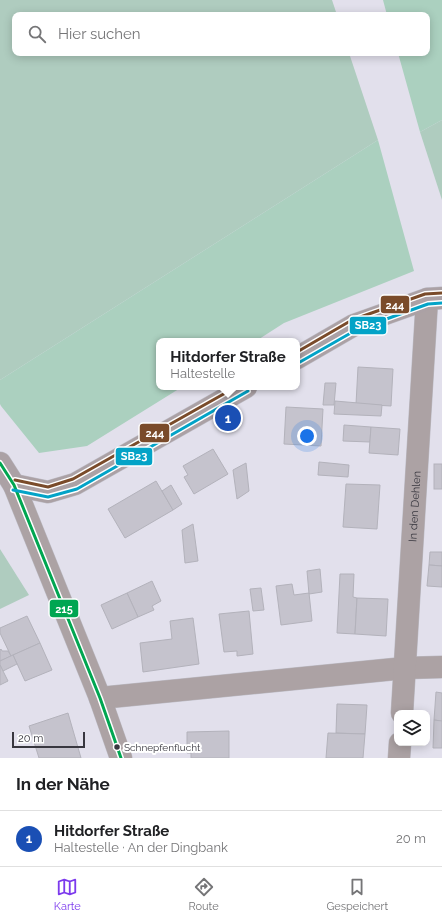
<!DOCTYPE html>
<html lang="de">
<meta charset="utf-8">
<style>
body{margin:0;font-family:Raleway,sans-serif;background:#f6f6f6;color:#202124}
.controls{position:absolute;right:12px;bottom:12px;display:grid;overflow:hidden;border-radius:8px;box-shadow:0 2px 10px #0003}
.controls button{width:36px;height:36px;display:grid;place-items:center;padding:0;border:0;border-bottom:1px solid #e0e0e0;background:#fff;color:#202124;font:20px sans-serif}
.scale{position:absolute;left:12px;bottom:10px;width:73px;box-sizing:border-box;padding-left:4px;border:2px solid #38373f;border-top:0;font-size:11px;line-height:14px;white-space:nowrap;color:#38373f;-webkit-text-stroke:3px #fff;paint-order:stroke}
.you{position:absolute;left:307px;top:436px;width:14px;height:14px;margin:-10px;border:3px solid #fff;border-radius:50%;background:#1a73e8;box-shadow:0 0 0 6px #1a73e833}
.badge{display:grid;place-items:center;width:26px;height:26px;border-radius:50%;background:#7c3aed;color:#fff;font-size:13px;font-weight:700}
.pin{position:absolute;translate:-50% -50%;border:2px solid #fff;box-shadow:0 1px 4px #0006}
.popup{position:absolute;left:156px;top:338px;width:144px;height:52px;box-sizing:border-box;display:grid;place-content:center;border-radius:8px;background:#fff;filter:drop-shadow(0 1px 3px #0005);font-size:13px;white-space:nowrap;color:#757577}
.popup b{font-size:15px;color:#202124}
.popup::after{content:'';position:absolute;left:50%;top:100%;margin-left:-8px;border:8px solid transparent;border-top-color:#fff}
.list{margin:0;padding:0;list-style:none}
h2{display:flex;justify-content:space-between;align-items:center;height:52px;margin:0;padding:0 16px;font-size:17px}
h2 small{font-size:13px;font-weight:400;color:#757577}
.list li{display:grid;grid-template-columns:26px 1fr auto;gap:12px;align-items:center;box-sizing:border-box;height:56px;padding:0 16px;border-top:1px solid #e0e0e0}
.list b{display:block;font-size:15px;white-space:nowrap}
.list p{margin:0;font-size:13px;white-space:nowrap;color:#757577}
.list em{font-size:13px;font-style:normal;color:#757577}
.icon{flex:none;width:22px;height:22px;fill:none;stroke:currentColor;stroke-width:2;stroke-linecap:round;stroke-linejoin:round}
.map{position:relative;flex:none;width:442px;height:758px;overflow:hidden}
.search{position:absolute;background:#fff;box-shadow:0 2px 10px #0003;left:12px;right:12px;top:12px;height:44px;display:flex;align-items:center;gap:10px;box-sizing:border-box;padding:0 14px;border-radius:8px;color:#757577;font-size:15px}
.sheet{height:108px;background:#fff}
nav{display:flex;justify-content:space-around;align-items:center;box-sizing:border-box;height:56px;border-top:1px solid #e0e0e0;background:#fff;font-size:11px;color:#757577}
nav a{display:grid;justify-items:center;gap:2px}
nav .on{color:#7c3aed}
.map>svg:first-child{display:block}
.green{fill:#afccbf}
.forest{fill:#abd0bf}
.building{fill:#c5c3cd;stroke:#b3b2bb}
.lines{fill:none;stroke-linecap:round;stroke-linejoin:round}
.street-casing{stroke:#bdbcc5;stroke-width:23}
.secondary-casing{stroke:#bdbcc5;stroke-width:23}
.street{stroke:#aca2a4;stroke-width:22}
.secondary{stroke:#aba1a5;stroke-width:22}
.bus-1-casing{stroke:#fff;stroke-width:6}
.bus-2-casing{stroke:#fff;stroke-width:6}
.bus-3-casing{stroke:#fff;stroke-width:6}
.bus-1{stroke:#00a651;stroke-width:3}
.bus-2{stroke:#03a3c7;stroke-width:3}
.bus-3{stroke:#7a4b2a;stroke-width:3}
.bus-dot{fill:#38373f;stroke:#fff;stroke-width:1.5}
.labels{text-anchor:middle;stroke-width:4;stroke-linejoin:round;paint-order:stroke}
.bus-label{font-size:10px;fill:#38373f;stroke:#fff;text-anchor:start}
.street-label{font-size:11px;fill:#38373f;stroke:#fff}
.line-badge{stroke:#fff;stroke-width:1.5}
.badge-label{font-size:11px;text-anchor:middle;font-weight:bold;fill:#fff}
</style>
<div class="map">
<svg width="442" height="758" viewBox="0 0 442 758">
<rect width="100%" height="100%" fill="#e2e0ec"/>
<g class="green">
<path d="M 0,0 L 332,0 L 337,15 L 15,15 L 15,53 L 349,53 L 378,140 L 0,380 Z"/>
<path d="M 442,120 L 442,200 L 420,132 Z"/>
<path d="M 0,549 L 29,595 L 0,609 Z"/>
</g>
<g class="forest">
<path d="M 383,0 L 442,0 L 442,120 L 420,132 L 398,53 L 427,53 L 427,15 L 387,15 Z"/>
<path d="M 378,140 L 414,271 L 284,323 L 256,341 L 159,341 L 159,387 L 182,387 L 87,446 L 39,453 L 1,406 L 0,404 L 0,380 Z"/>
</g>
<g class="building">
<path d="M 358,367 L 393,369 L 391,406 L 356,404 Z"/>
<path d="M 325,383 L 336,383 L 334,405 L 323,405 Z"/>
<path d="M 335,401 L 382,405 L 381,416 L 334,414 Z"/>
<path d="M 286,407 L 323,409 L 321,446 L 284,444 Z"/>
<path d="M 344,425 L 371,427 L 370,442 L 343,441 Z"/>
<path d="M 371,427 L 400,429 L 398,455 L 369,453 Z"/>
<path d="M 213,449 L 228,474 L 194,494 L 184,477 L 188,475 L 183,466 Z"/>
<path d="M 319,462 L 349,465 L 348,477 L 318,475 Z"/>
<path d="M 246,463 L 249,491 L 237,499 L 233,470 Z"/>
<rect x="434" y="464" width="8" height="25"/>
<path d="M 156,481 L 173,510 L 125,538 L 108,509 Z"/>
<path d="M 346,484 L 380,485 L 377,529 L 343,527 Z"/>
<path d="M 171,485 L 182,504 L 173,510 L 162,491 Z"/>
<path d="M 193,524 L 198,561 L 185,563 L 182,530 Z"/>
<path d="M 430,552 L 442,552 L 442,566 L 429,565 Z"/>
<path d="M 429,565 L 442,566 L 442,587 L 427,586 Z"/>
<path d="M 320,569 L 322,592 L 309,594 L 307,571 Z"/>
<path d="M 340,574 L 354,574 L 353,597 L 357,598 L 355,634 L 337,633 Z"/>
<path d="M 152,581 L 161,601 L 152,606 L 154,610 L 138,617 L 127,593 Z"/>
<path d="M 292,584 L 294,595 L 309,593 L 312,621 L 281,625 L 276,586 Z"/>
<path d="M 261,588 L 264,610 L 253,611 L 250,589 Z"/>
<path d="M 127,593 L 138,617 L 112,629 L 101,605 Z"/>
<path d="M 357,598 L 388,599 L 386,636 L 355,634 Z"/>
<path d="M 249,611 L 253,654 L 237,656 L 237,651 L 224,652 L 219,614 Z"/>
<path d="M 27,616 L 40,643 L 11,656 L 0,633 L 0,628 Z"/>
<path d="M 193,618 L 199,664 L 143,672 L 140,643 L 172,639 L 170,621 Z"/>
<path d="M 40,643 L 52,670 L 25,681 L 13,655 Z"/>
<path d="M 1,649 L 2,651 L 8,651 L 11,656 L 0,661 L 0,650 Z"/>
<path d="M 13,655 L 17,664 L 3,671 L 0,665 L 0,661 Z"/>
<path d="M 0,665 L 8,681 L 0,685 Z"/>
<path d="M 436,692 L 442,693 L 442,721 L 434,720 Z"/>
<path d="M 337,704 L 367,705 L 365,734 L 336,733 Z"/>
<path d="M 68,713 L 81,758 L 39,758 L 29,726 Z"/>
<path d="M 434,720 L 442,721 L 442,748 L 433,748 Z"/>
<path d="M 229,731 L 229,758 L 191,758 L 191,753 L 187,753 L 187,732 Z"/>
<path d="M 328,733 L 365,734 L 363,758 L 326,758 Z"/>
</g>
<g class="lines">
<g class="street-casing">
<g id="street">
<path d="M 14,485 L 100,698 L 121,758"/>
<path d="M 100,698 L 405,668 L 442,667"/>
<path id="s1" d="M 402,713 L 427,299"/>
<path d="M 399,758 L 400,743"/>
</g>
</g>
<g class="secondary-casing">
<g id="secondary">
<path d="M 297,358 L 354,325 L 427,299 L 442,298"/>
<path d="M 0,463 L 14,485 L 48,492 L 75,484 L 246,387"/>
</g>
</g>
<use href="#street" class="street"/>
<use href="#secondary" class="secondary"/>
<g class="bus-1-casing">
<path id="bus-1" d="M 0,463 L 14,485 L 100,698 L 121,758"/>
</g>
<g class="bus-2-casing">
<g id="bus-2">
<path d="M 300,362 L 356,330 L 428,304 L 442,303"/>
<path d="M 13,490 L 48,497 L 77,489 L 248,391"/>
</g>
</g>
<g class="bus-3-casing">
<g id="bus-3">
<path d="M 297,352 L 352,320 L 425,294 L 442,293"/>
<path d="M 15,480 L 48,487 L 73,479 L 236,387"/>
</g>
</g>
<use href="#bus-1" class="bus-1"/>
<use href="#bus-2" class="bus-2"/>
<use href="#bus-3" class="bus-3"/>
</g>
<circle class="bus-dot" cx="117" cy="747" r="3.5"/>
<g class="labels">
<g class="bus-label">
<text x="124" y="751">Schnepfenflucht</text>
</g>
<g class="street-label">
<text dy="4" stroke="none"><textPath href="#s1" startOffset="207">In den Dehlen</textPath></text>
</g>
</g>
<g class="line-badge">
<rect x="380" y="295" width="30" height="19" rx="4" fill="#7a4b2a"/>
<rect x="349" y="316" width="38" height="19" rx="4" fill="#03a3c7"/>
<rect x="139" y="423" width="31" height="20" rx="4" fill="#7a4b2a"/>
<rect x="115" y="447" width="38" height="19" rx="4" fill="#03a3c7"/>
<rect x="49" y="599" width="30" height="19" rx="4" fill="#00a651"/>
</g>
<g class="badge-label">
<text x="395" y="309">244</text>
<text x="368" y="329">SB23</text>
<text x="155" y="437">244</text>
<text x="134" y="460">SB23</text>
<text x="64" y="613">215</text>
</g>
</svg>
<div class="controls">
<button><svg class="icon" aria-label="layers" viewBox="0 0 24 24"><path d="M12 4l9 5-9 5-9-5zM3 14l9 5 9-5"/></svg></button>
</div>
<div class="scale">20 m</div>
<div class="you"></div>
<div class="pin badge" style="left:228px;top:418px;background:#1a4fb4">1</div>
<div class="popup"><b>Hitdorfer Straße</b>Haltestelle</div>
<div class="search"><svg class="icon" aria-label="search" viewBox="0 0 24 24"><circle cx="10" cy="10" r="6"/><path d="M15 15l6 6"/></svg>Hier suchen</div>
</div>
<section class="sheet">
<h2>In der Nähe<small></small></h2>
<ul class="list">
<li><span class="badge" style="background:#1a4fb4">1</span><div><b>Hitdorfer Straße</b><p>Haltestelle · An der Dingbank</p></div><em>20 m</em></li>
</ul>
</section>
<nav>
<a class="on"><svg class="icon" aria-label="map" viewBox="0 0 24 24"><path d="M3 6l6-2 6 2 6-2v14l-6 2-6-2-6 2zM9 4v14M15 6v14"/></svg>Karte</a>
<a><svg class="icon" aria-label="directions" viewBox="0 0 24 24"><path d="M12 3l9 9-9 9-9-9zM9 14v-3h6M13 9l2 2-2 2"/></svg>Route</a>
<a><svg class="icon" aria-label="saved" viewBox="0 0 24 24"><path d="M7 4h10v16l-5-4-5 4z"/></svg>Gespeichert</a>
</nav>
